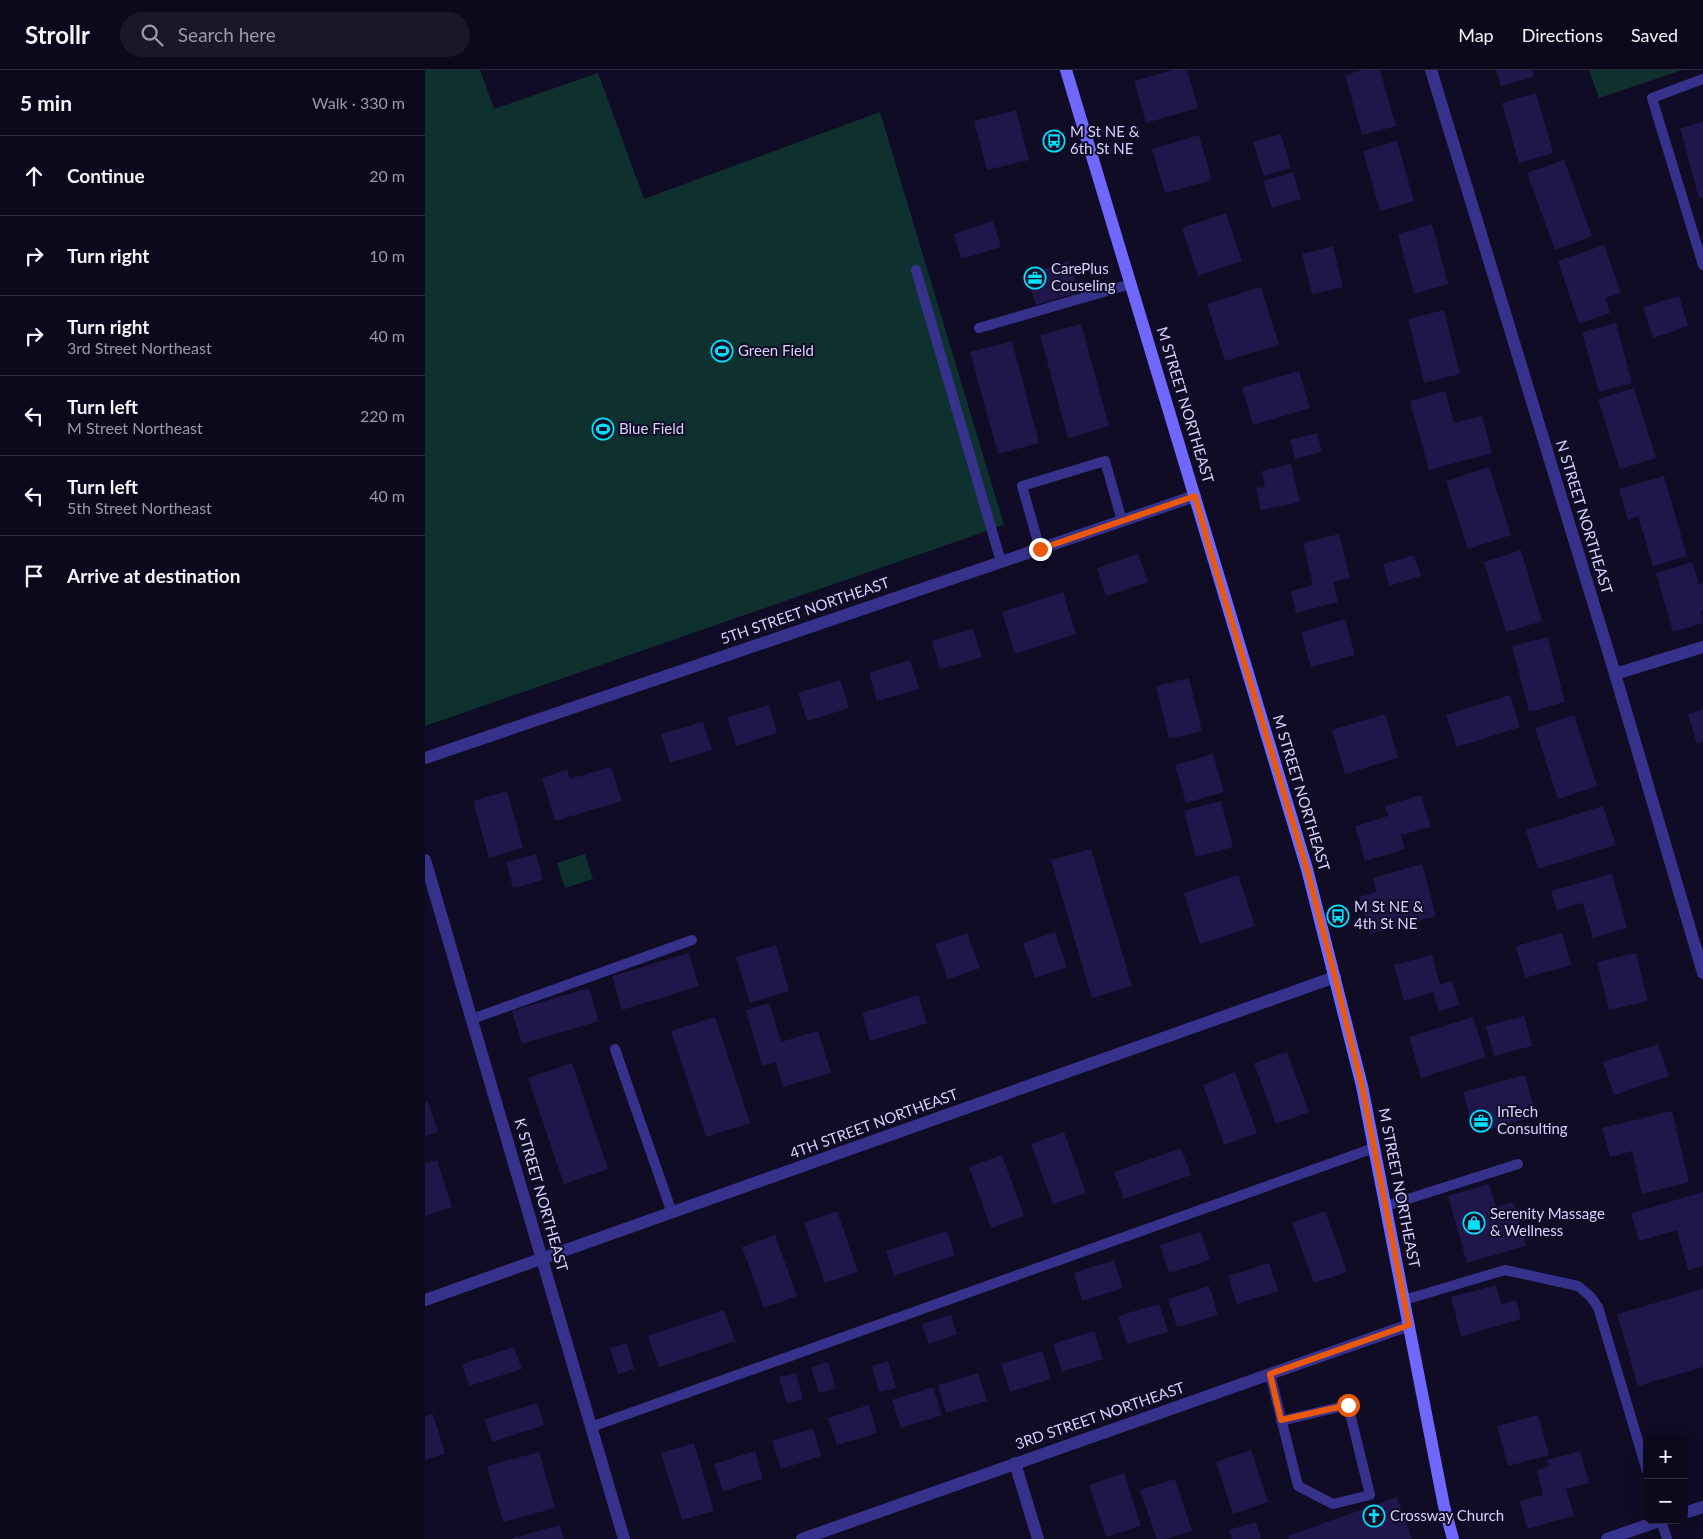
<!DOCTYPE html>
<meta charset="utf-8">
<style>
body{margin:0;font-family:Lato,sans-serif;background:#1b1729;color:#f1f3f6}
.controls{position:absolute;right:15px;bottom:15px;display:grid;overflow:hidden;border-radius:10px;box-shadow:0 5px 20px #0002}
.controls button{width:45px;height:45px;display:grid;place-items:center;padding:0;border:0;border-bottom:1px solid #2d2a3b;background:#0d091c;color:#f1f3f6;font:25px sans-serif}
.stop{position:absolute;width:15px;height:15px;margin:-11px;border:4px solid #ea580c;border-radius:50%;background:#fff}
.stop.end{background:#ea580c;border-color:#fff;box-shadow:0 1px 5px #0008}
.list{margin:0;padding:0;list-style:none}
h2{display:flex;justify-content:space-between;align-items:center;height:65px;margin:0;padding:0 20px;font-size:21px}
h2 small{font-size:16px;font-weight:400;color:#9a9aa3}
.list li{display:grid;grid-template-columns:32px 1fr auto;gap:15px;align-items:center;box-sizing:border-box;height:80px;padding:0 20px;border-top:1px solid #2d2a3b}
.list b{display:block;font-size:19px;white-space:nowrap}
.list p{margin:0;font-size:16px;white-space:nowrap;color:#9a9aa3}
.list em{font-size:16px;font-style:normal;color:#9a9aa3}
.icon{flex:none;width:28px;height:28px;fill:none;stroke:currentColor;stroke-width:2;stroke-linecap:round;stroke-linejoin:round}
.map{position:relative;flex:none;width:1278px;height:1469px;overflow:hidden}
header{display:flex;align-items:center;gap:30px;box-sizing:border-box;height:70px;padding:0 25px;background:#0d091c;border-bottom:1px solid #2d2a3b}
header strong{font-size:24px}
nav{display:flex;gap:28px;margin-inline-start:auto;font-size:18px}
.search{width:350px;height:45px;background:#1b1729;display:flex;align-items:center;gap:12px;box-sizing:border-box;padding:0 18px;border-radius:28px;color:#9a9aa3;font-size:19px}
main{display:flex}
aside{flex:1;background:#0d091c}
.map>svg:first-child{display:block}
.green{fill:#0e3130}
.building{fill:#211649}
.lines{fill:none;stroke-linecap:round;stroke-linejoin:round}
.service{stroke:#36328b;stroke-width:10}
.minor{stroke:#36328b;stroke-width:12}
.tertiary{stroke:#36328b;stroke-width:12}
.secondary{stroke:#6e68ff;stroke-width:12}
.route{stroke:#ea580c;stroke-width:6}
.labels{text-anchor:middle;stroke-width:4;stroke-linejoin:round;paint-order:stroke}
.poi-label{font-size:15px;fill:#d7d1ff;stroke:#110c26;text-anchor:start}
.street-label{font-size:15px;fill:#d7d1ff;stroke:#110c26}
</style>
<header>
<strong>Strollr</strong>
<div class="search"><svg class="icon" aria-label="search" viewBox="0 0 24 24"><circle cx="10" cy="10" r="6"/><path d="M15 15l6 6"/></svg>Search here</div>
<nav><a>Map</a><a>Directions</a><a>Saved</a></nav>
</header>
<main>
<aside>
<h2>5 min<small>Walk · 330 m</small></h2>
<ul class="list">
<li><svg class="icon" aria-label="ahead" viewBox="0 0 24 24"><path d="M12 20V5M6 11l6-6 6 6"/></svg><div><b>Continue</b></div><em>20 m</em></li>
<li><svg class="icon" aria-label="right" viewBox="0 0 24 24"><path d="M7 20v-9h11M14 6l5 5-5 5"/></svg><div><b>Turn right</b></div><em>10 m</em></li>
<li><svg class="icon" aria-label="right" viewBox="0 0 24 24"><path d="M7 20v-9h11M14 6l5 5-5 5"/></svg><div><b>Turn right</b><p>3rd Street Northeast</p></div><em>40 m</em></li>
<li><svg class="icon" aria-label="left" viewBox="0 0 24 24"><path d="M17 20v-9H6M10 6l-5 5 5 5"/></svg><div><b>Turn left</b><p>M Street Northeast</p></div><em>220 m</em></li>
<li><svg class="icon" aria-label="left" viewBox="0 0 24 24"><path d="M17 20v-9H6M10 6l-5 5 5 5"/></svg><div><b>Turn left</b><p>5th Street Northeast</p></div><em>40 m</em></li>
<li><svg class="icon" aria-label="arrive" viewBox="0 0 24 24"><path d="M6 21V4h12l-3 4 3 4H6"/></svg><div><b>Arrive at destination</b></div></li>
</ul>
</aside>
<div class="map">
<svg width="1278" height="1469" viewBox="0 0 1278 1469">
<rect width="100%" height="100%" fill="#110c26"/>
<g class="green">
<path d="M 0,0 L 55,0 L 69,39 L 173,3 L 219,129 L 455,42 L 579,455 L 0,656 Z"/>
<path d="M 1164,0 L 1257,0 L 1174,28 Z"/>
<path d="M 160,784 L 168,809 L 140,818 L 132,793 Z"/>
</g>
<g class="building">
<path d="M 748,0 L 762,0 L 773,38 L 721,53 L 709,11 Z"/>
<path d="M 938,0 L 955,0 L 971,56 L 937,65 L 920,5 Z"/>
<path d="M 1071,0 L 1107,0 L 1109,7 L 1076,16 Z"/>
<path d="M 1111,23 L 1128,83 L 1094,93 L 1077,33 Z"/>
<path d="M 591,40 L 604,90 L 562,100 L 549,51 Z"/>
<path d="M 1278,52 L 1278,127 L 1274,128 L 1255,58 Z"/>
<path d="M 856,64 L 866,98 L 839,106 L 828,72 Z"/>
<path d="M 774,65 L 787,110 L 740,123 L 727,79 Z"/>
<path d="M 972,71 L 989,131 L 955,141 L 938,81 Z"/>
<path d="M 1139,90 L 1167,166 L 1130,180 L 1102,103 Z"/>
<path d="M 868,102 L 876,129 L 847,138 L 838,111 Z"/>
<path d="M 801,143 L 817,191 L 773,206 L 757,158 Z"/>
<path d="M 568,151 L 576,177 L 536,189 L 529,164 Z"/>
<path d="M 1007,154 L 1023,214 L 989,224 L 973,164 Z"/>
<path d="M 1179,175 L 1196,223 L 1180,228 L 1185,243 L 1154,254 L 1133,191 Z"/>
<path d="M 908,176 L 918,217 L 887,224 L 877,184 Z"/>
<path d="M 644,191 L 654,222 L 611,235 L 601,205 Z"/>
<path d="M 836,217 L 854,275 L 800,291 L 782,234 Z"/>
<path d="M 1254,226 L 1263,256 L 1228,268 L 1218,237 Z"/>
<path d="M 1019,240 L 1035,304 L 999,313 L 983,249 Z"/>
<path d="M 1191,253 L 1207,313 L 1174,322 L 1157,262 Z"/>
<path d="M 656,254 L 684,356 L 643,368 L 615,265 Z"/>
<path d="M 587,271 L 614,373 L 573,384 L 545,282 Z"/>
<path d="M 874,301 L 885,338 L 828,355 L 817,317 Z"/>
<path d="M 1209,318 L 1231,388 L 1195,399 L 1173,329 Z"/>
<path d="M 1020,321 L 1029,353 L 1057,346 L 1067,383 L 1004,400 L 985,331 Z"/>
<path d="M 892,363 L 897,382 L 870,389 L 865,370 Z"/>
<path d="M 866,394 L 875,432 L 836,440 L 831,418 L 840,417 L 837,401 Z"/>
<path d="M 1064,397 L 1086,465 L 1043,479 L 1021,411 Z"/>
<path d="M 1239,406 L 1262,486 L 1228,496 L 1213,446 L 1203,450 L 1194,419 Z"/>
<path d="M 914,464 L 925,508 L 908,512 L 913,532 L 871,543 L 866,521 L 888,515 L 878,473 Z"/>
<path d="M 1096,480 L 1117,551 L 1081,562 L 1059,492 Z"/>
<path d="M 713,484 L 723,512 L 681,526 L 672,498 Z"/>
<path d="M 989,485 L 996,506 L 964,516 L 958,494 Z"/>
<path d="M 1267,492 L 1274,514 L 1278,513 L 1278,540 L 1276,540 L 1278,553 L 1248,562 L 1231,503 Z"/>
<path d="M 638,522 L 651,564 L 590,584 L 577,542 Z"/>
<path d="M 920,549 L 930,585 L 886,597 L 876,562 Z"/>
<path d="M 548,559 L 557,587 L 515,599 L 507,571 Z"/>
<path d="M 1123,567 L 1140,632 L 1104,642 L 1087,576 Z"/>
<path d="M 485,590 L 494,619 L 452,631 L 444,603 Z"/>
<path d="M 764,608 L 777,661 L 744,669 L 731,616 Z"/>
<path d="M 415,610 L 424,638 L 382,651 L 373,623 Z"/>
<path d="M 1085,625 L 1095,657 L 1032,677 L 1021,645 Z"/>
<path d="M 344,635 L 352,663 L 311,676 L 302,647 Z"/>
<path d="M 1278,639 L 1278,672 L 1272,674 L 1263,644 Z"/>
<path d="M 960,644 L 973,688 L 920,704 L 907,660 Z"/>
<path d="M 1149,645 L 1172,716 L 1133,729 L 1110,658 Z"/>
<path d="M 278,652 L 287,680 L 245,693 L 236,664 Z"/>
<path d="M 788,684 L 799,722 L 761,733 L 750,695 Z"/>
<path d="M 186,697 L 197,731 L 130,751 L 117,708 L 142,700 L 145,709 Z"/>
<path d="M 82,721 L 98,778 L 64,788 L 48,731 Z"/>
<path d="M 996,725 L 1006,757 L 976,765 L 980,779 L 940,791 L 930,756 L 963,746 L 960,736 Z"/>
<path d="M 796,731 L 808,777 L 771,787 L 759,741 Z"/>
<path d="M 1178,736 L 1191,775 L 1113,799 L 1101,760 Z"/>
<path d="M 666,779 L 707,916 L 667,928 L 626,790 Z"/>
<path d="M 111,784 L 118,810 L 88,818 L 81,792 Z"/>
<path d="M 997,794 L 1011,846 L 945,864 L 934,827 L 952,822 L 948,808 Z"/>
<path d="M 1187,804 L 1202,858 L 1168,868 L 1158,833 L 1132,840 L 1126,821 Z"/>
<path d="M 813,805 L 830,856 L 775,874 L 759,823 Z"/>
<path d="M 630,862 L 642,897 L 610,908 L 598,873 Z"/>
<path d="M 542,863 L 555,898 L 523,909 L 510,874 Z"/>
<path d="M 1137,863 L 1146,895 L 1100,908 L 1091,876 Z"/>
<path d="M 351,875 L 364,921 L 325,933 L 311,887 Z"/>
<path d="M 264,883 L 274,916 L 197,940 L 187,906 Z"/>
<path d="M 1211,883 L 1223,931 L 1184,940 L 1172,892 Z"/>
<path d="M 1007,885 L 1015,914 L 1027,911 L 1034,935 L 1014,941 L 1008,922 L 979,931 L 969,895 Z"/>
<path d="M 164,918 L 174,951 L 97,974 L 87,941 Z"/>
<path d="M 493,925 L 502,953 L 445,971 L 437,943 Z"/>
<path d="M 344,933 L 356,972 L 393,961 L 406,1003 L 358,1017 L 351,992 L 337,996 L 321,940 Z"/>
<path d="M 1099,946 L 1107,976 L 1069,986 L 1061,956 Z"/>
<path d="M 290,947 L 325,1053 L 281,1067 L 246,961 Z"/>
<path d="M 1048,947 L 1061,987 L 996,1008 L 984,967 Z"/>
<path d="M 1233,974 L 1244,1006 L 1189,1025 L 1178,992 Z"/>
<path d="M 862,982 L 884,1042 L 851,1054 L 829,993 Z"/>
<path d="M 147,993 L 183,1099 L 139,1114 L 103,1008 Z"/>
<path d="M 810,1002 L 832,1063 L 799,1075 L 778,1015 Z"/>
<path d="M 1100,1005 L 1111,1046 L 1049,1063 L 1038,1022 Z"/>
<path d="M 3,1031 L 13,1062 L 0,1066 L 0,1032 Z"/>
<path d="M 1247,1041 L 1264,1112 L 1217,1124 L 1207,1081 L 1185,1087 L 1177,1058 Z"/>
<path d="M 639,1062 L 661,1123 L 628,1134 L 606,1074 Z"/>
<path d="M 756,1078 L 766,1105 L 699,1129 L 689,1102 Z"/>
<path d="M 577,1085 L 599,1146 L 566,1158 L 544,1097 Z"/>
<path d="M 12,1090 L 27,1137 L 0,1146 L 0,1093 Z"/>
<path d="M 1064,1114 L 1071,1137 L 1088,1132 L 1101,1176 L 1042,1193 L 1023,1126 Z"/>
<path d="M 1278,1122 L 1278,1196 L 1263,1200 L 1252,1160 L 1214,1171 L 1206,1143 Z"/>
<path d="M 412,1141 L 433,1202 L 400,1213 L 379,1153 Z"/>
<path d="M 900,1141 L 922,1202 L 889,1213 L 867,1153 Z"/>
<path d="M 522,1161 L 530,1185 L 469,1206 L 461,1181 Z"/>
<path d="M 776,1162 L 785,1190 L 744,1203 L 735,1175 Z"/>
<path d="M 350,1165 L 372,1226 L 339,1238 L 317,1177 Z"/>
<path d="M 689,1190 L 698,1218 L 657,1231 L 649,1203 Z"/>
<path d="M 844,1193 L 853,1221 L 812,1234 L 803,1206 Z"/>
<path d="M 1071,1215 L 1076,1234 L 1091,1230 L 1096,1249 L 1036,1266 L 1026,1227 Z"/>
<path d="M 784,1216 L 793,1245 L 752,1257 L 743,1229 Z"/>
<path d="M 1278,1219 L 1278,1297 L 1213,1316 L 1192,1244 Z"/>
<path d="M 734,1234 L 743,1262 L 702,1274 L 693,1246 Z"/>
<path d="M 299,1240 L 310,1271 L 234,1297 L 223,1266 Z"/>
<path d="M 526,1245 L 532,1264 L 504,1274 L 497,1254 Z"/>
<path d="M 669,1261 L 678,1289 L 637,1302 L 628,1274 Z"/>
<path d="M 202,1273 L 209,1299 L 193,1304 L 185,1278 Z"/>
<path d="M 89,1277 L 97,1299 L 44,1316 L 37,1294 Z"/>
<path d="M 617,1281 L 626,1309 L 585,1322 L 576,1294 Z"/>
<path d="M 463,1291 L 471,1318 L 454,1322 L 447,1296 Z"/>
<path d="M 403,1292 L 411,1318 L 394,1323 L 386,1297 Z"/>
<path d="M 371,1303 L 378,1329 L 362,1334 L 354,1307 Z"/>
<path d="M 553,1303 L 562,1331 L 521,1343 L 513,1315 Z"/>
<path d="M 508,1317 L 517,1345 L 476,1358 L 467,1330 Z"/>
<path d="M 112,1333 L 119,1355 L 67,1372 L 60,1349 Z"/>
<path d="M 444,1335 L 452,1363 L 412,1375 L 403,1348 Z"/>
<path d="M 8,1344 L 20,1384 L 0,1390 L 0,1346 Z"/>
<path d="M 1113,1345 L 1124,1385 L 1083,1396 L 1072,1356 Z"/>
<path d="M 388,1358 L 396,1386 L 356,1399 L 347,1371 Z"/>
<path d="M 269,1373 L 289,1441 L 257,1450 L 236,1383 Z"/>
<path d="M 826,1380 L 843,1432 L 808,1444 L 791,1392 Z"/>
<path d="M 330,1381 L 338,1409 L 298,1421 L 289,1394 Z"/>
<path d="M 1155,1381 L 1164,1413 L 1141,1419 L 1149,1446 L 1102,1459 L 1095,1431 L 1118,1425 L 1112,1400 L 1124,1396 L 1122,1390 Z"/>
<path d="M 114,1382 L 130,1438 L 78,1452 L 62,1396 Z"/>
<path d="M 699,1403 L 716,1456 L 681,1467 L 664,1415 Z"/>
<path d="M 750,1409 L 767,1461 L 741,1469 L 732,1469 L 715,1420 Z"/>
<path d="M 972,1427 L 987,1469 L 864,1469 L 863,1466 Z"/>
<path d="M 831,1452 L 836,1469 L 807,1469 L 804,1460 Z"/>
<path d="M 135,1455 L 139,1469 L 88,1469 L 88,1468 Z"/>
</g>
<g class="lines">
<g class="service">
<path d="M 1278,9 L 1227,28 L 1278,195"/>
<path d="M 491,200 L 576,492"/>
<path d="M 554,258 L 706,214"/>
<path d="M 615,479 L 597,416 L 680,391 L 697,451"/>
<path d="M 47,949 L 267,870"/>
<path d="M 190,979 L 247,1143"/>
<path d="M 961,1136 L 1093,1094"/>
<path d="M 979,1230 L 1080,1200 L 1153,1216 L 1165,1226 L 1173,1237 L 1222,1401"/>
<path d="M 845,1304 L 873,1416 L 908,1434 L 945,1425 L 923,1335 L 856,1351"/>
<path d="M 166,1357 L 949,1078"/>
<path d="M 1236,1450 L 1242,1469"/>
</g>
<g class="minor">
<path d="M 1006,0 L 1190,604 L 1278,903"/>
<path d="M 1190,604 L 1278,577"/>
<path d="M 0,688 L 770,426"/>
<path d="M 0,790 L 199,1469"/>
<path d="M 590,1393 L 613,1469"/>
<path d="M 1259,1443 L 1278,1437"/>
<path d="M 377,1469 L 984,1255"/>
<path d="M 1182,1469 L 1237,1450"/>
</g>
<path class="tertiary" d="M 0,1230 L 910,907"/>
<path class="secondary" d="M 641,0 L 882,799 L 937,1016 L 1019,1436 L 1028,1469"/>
</g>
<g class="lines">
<path class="route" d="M 615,479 L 770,426 L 786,483 L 882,799 L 910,907 L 937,1016 L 984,1255 L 845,1304 L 856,1350 L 923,1335"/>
</g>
<defs>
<g id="bus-ring" transform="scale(1.125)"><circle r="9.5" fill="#110c26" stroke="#00e0fc" stroke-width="1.5"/><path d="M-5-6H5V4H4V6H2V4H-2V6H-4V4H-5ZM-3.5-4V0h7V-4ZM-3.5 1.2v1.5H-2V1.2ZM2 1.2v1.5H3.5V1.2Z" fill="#00e0fc"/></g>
<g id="office-ring" transform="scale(1.125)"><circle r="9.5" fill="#110c26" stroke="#00e0fc" stroke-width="1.5"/><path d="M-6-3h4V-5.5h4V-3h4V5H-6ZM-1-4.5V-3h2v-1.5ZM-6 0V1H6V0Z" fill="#00e0fc"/></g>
<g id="stadium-ring" transform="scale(1.125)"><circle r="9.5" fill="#110c26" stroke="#00e0fc" stroke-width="1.5"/><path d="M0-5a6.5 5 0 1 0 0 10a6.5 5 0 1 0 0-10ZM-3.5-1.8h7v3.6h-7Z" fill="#00e0fc"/></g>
<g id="shop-ring" transform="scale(1.125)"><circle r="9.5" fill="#110c26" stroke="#00e0fc" stroke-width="1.5"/><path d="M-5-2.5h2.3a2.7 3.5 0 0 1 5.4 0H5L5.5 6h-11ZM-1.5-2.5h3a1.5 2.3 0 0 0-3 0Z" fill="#00e0fc"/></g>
<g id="church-ring" transform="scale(1.125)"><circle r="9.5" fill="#110c26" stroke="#00e0fc" stroke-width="1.5"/><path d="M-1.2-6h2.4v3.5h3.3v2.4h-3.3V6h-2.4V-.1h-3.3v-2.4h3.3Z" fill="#00e0fc"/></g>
</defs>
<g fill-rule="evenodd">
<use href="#bus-ring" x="629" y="71"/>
<use href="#office-ring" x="610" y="208"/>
<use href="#stadium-ring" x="297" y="281"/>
<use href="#stadium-ring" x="178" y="359"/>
<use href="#bus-ring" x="913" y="846"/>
<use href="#office-ring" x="1056" y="1051"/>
<use href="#shop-ring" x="1049" y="1153"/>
<use href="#church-ring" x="949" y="1446"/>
</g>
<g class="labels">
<g class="poi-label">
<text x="645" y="67">M St NE &amp;<tspan x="645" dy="17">6th St NE</tspan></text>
<text x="626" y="204">CarePlus<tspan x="626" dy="17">Couseling</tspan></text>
<text x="313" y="286">Green Field</text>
<text x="194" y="364">Blue Field</text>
<text x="929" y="842">M St NE &amp;<tspan x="929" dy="17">4th St NE</tspan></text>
<text x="1072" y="1047">InTech<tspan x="1072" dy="17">Consulting</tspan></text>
<text x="1065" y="1149">Serenity Massage<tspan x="1065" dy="17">&amp; Wellness</tspan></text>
<text x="965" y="1451">Crossway Church</text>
</g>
<g class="street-label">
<text transform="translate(760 335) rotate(73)" y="5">M STREET NORTHEAST</text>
<text transform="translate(1159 447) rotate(73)" y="5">N STREET NORTHEAST</text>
<text transform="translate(380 541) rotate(-19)" y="5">5TH STREET NORTHEAST</text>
<text transform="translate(876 723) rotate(73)" y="5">M STREET NORTHEAST</text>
<text transform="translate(449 1054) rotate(-20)" y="5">4TH STREET NORTHEAST</text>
<text transform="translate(974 1118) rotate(79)" y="5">M STREET NORTHEAST</text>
<text transform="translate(116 1125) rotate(74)" y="5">K STREET NORTHEAST</text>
<text transform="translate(675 1346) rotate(-19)" y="5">3RD STREET NORTHEAST</text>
</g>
</g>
</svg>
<div class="controls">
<button>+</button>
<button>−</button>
</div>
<div class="stop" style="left:923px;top:1335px"></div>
<div class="stop end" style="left:615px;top:479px"></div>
</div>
</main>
